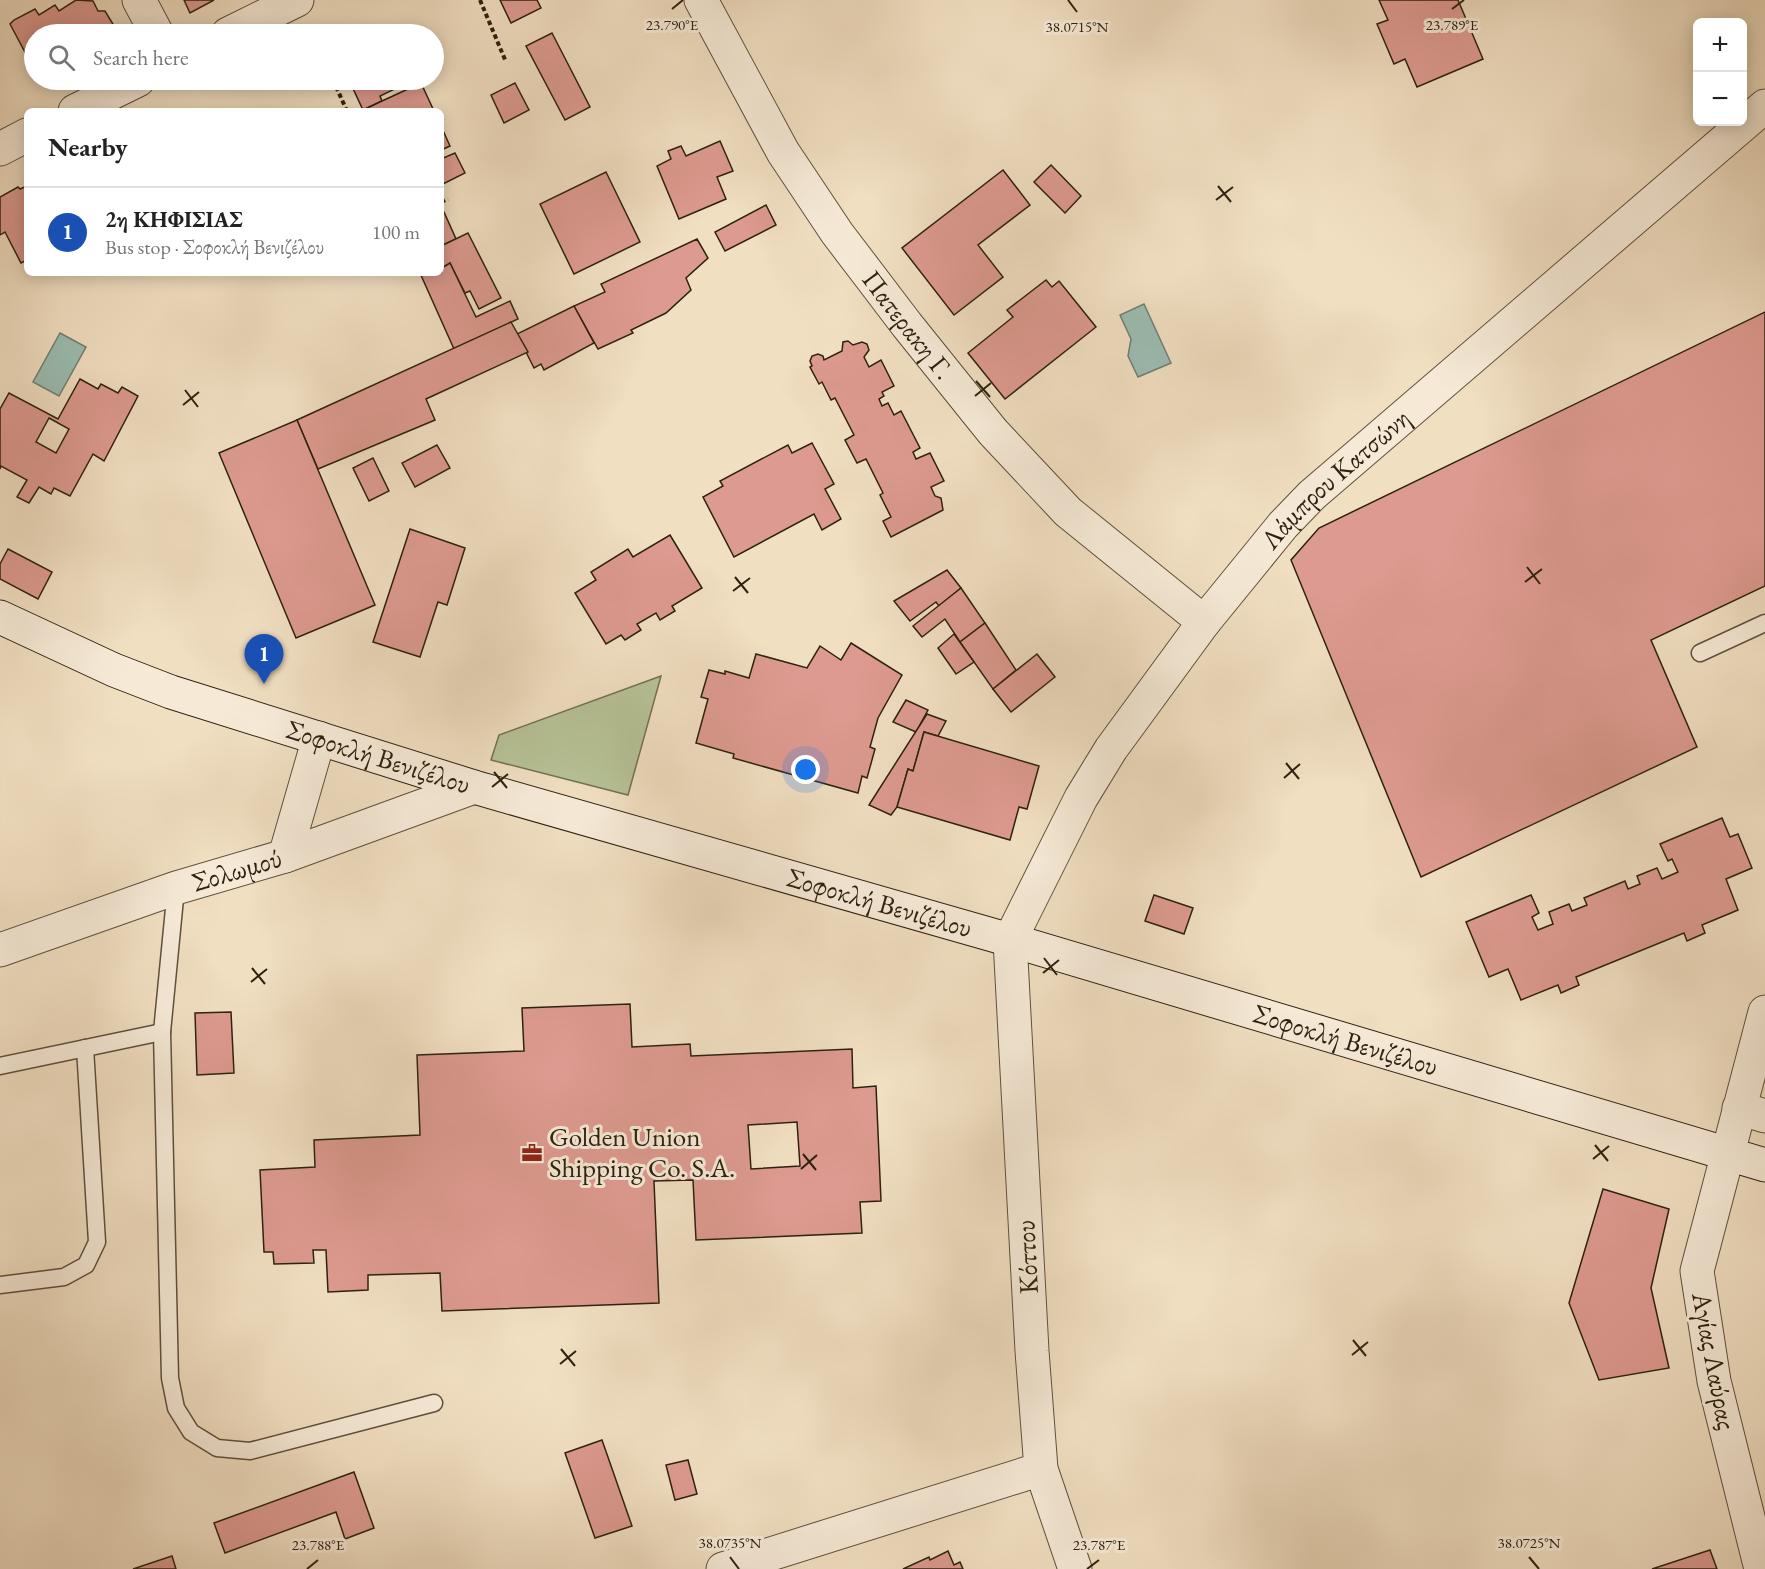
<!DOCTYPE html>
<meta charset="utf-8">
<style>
body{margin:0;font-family:"EB Garamond",serif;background:#f6f6f6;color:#222}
.controls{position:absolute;right:18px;top:18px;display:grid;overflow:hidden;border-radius:9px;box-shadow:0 3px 15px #0003}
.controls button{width:54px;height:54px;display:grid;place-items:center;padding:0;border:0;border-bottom:2px solid #e0e0e0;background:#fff;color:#222;font:30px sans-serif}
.you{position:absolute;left:806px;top:770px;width:21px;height:21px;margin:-15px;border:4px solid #fff;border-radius:50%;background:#1a73e8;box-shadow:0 0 0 9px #1a73e833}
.badge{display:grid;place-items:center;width:39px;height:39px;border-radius:50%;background:#8f2418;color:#fff;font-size:20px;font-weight:700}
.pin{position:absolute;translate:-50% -50px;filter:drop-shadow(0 2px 3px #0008)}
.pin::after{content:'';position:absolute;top:32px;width:21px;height:18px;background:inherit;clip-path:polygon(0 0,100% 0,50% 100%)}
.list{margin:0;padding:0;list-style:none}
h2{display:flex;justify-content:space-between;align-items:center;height:78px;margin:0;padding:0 24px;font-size:26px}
h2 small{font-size:20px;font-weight:400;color:#767676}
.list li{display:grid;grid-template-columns:39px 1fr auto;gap:18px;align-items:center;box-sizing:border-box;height:90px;padding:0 24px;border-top:2px solid #e0e0e0}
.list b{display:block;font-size:22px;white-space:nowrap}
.list p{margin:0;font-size:20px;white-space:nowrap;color:#767676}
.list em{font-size:20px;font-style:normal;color:#767676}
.icon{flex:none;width:33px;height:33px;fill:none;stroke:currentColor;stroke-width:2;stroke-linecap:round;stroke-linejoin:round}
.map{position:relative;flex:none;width:1765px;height:1569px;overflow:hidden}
.search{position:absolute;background:#fff;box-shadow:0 3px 15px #0003;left:24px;top:24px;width:420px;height:66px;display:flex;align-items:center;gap:15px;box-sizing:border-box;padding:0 21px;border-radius:33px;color:#767676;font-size:22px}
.panel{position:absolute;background:#fff;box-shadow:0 3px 15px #0003;left:24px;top:108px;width:420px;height:168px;border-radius:9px}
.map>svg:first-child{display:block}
.green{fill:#b6c296;stroke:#727253;stroke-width:1.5}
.water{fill:#9bbdb3;stroke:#6f7f72;stroke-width:1.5}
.building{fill:#dd9a90;stroke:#2d2110;stroke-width:1.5;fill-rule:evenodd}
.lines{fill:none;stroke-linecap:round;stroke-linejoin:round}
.lane-casing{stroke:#5e503c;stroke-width:19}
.street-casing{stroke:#5e503c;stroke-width:35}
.secondary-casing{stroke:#2d2110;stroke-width:35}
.path{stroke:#2d2110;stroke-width:4;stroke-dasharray:4.5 3;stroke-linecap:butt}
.lane{stroke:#f6ead7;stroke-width:16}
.street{stroke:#f6ead7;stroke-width:33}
.secondary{stroke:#f6ead7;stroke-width:33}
.ticks{fill:none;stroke:#2d2110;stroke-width:2}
.labels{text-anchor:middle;stroke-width:6;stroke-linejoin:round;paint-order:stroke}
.street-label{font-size:27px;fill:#2d2110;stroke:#f6ead7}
.poi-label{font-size:27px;fill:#2d2110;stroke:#f6ead7;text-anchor:start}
.ticks-label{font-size:15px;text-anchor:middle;fill:#2d2110;stroke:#f6ead7;stroke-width:6;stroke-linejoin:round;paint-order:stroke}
</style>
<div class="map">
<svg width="1765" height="1569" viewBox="0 0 1765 1569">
<rect width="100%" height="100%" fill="#f1dfc2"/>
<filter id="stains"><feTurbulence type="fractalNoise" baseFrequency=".00333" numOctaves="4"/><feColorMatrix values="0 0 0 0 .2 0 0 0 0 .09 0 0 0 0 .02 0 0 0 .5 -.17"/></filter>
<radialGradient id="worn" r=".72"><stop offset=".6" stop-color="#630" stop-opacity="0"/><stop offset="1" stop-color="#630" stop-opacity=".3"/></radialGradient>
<path class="green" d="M 661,676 L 628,795 L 491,760 L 499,735 Z"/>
<g class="water">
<path d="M 1144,304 L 1171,363 L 1138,377 L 1128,356 L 1131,339 L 1120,315 Z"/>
<path d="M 60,333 L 86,347 L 59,396 L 33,382 Z"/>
</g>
<g class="building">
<path d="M 76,0 L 93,1 L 98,11 L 105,11 L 119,34 L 34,34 L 34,55 L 34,53 L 27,56 L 10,24 L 14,20 L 35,9 L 39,15 L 55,5 L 59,11 Z"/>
<path d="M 184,0 L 214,0 L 190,13 Z"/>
<path d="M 500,0 L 537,0 L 541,8 L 511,23 Z"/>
<path d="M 1379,0 L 1458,0 L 1483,59 L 1417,87 L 1405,59 L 1394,64 L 1377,24 L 1388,20 Z"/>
<path d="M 552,33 L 590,107 L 565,120 L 526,46 Z"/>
<path d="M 349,80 L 403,80 L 405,84 L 380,96 L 382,101 L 363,110 Z"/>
<path d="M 421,83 L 434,111 L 361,111 L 382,101 Z"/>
<path d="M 515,83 L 529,110 L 504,123 L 491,95 Z"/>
<path d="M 441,126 L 450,146 L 441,150 Z"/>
<path d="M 720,141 L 733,171 L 717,177 L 726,199 L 679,219 L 657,166 L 671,159 L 668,151 L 681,146 L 686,156 Z"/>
<path d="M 455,153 L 465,173 L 441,185 L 441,159 Z"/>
<path d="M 1051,165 L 1081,196 L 1065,213 L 1034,182 Z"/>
<path d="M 1003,170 L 1030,205 L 978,245 L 1003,277 L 954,315 L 902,248 Z"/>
<path d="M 606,172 L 640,242 L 574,274 L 540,204 Z"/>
<path d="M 27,186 L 27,260 L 21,263 L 5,232 L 0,235 L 0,197 L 18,187 L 20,189 Z"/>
<path d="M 766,205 L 776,225 L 725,251 L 715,232 Z"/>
<path d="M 444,212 L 456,239 L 441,246 L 441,214 Z"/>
<path d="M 468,233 L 501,298 L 479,309 L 470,291 L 465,293 L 450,263 L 442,268 L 441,266 L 441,246 Z"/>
<path d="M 697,239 L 708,258 L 686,278 L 691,290 L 666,313 L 631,330 L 633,333 L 598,349 L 574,306 L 605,292 L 601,284 Z"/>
<path d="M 450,263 L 476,317 L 510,301 L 518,319 L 454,349 L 420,273 L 441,273 L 441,266 L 442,268 Z"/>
<path d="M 1046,280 L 1052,287 L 1059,281 L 1096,327 L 1005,399 L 968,353 L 1013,317 L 1007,310 Z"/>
<path d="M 574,306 L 594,343 L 544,370 L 541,364 L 534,368 L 517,334 Z"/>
<path d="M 1765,312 L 1765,586 L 1651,640 L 1697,747 L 1421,877 L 1291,560 L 1319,528 Z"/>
<path d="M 511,322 L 528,352 L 426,399 L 435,420 L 318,469 L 297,420 Z"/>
<path d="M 848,341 L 853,345 L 862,342 L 867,344 L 869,350 L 864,357 L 869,367 L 881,360 L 894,386 L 882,392 L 884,396 L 879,399 L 882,406 L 888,403 L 894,415 L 901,411 L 920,448 L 913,452 L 916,459 L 930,453 L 944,481 L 931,487 L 935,496 L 941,498 L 943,510 L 891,537 L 883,521 L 891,517 L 880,495 L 883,493 L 866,459 L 857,463 L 845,440 L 854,435 L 835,398 L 831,400 L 822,382 L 819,384 L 810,367 L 812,366 L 810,361 L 812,356 L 818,354 L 823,356 L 824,360 L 842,351 L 843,342 Z"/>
<path d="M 80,379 L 98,389 L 101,384 L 118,393 L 122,387 L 138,396 L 104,461 L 93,454 L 70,496 L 54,488 L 51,494 L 39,487 L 29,503 L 17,497 L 27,480 L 1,466 L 0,469 L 0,409 L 9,393 L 58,419 ZM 49,418 L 69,429 L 56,453 L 36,442 Z"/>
<path d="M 297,420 L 375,605 L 296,638 L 219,453 Z"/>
<path d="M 812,443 L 834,484 L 825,489 L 841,519 L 822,530 L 814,514 L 734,557 L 703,497 L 723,486 L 720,481 L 788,445 L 792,453 Z"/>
<path d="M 437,445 L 450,468 L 415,487 L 402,463 Z"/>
<path d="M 373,458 L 389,491 L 369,501 L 353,468 Z"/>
<path d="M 410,529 L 465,548 L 447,605 L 438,602 L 420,657 L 373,642 Z"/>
<path d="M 670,535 L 702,588 L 672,606 L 675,611 L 660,620 L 656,613 L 637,624 L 641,630 L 625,640 L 621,635 L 606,644 L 575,593 L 596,580 L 591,572 L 628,549 L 633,557 Z"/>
<path d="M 8,549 L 52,572 L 38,599 L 0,579 L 0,564 Z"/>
<path d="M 947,570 L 961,588 L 939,606 L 936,602 L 910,621 L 894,601 Z"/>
<path d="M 961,588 L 985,623 L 960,642 L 945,619 L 922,637 L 913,626 Z"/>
<path d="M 985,623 L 1016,670 L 993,689 L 960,642 Z"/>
<path d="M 954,634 L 974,662 L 956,674 L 938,648 Z"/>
<path d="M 851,643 L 902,675 L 878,718 L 870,747 L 875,749 L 867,778 L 862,776 L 858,793 L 733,758 L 734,754 L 696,743 L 708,699 L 701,697 L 709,670 L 725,674 L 725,671 L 749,678 L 756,654 L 807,668 L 820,646 L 841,660 Z"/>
<path d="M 1037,654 L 1055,677 L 1011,712 L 993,689 Z"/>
<path d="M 906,700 L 928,710 L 916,732 L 893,722 Z"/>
<path d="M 927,714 L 946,721 L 938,736 L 924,732 L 913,771 L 908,769 L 897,807 L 891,815 L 869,805 Z"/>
<path d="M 924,732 L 1039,766 L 1027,809 L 1019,807 L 1010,840 L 897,807 L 908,769 L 913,771 Z"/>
<path d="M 1722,818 L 1730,837 L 1738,834 L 1752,868 L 1726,879 L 1738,910 L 1702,925 L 1705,933 L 1687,941 L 1684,933 L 1576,977 L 1579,985 L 1561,993 L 1558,985 L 1521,1000 L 1508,969 L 1489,977 L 1466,922 L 1531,895 L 1539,913 L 1532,917 L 1538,930 L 1553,924 L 1549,912 L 1569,904 L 1572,911 L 1587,905 L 1584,898 L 1625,881 L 1628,889 L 1640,884 L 1637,876 L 1657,868 L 1662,879 L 1678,872 L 1672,859 L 1668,861 L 1660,844 Z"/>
<path d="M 1154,895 L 1193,908 L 1184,934 L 1145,921 Z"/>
<path d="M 630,1004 L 632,1047 L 690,1044 L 691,1056 L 852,1049 L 853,1088 L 876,1086 L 881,1201 L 860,1202 L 862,1233 L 696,1240 L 693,1180 L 654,1181 L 659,1303 L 442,1311 L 440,1273 L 368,1275 L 368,1290 L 328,1292 L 326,1250 L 313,1250 L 314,1263 L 274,1264 L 273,1252 L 264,1252 L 260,1170 L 315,1167 L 314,1140 L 420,1135 L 417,1055 L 524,1051 L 522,1008 ZM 797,1122 L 800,1166 L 751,1169 L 748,1125 Z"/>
<path d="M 231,1012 L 234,1073 L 197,1075 L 195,1013 Z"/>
<path d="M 1603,1189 L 1669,1209 L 1651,1288 L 1669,1368 L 1599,1380 L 1569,1303 Z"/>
<path d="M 602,1440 L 632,1526 L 595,1538 L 565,1453 Z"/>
<path d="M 688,1460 L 697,1494 L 675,1500 L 666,1465 Z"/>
<path d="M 354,1472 L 374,1528 L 345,1539 L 336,1512 L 225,1553 L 214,1523 Z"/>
<path d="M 1710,1550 L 1717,1569 L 1652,1569 Z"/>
<path d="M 948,1551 L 954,1565 L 960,1562 L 963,1569 L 903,1569 L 929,1557 L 930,1560 Z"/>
<path d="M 172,1556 L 176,1569 L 133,1569 Z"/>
</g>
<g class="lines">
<g class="lane-casing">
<g id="lane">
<path d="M 1700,653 L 1765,623"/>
<path d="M 176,888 L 162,1032 L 170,1378 L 176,1408 L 191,1432 L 217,1448 L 250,1451 L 434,1403"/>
<path d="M 0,1066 L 162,1032"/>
<path d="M 0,1285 L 64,1277 L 86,1265 L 97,1242 L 85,1048"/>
</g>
</g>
<g class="street-casing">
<g id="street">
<path d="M 139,0 L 157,34"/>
<path id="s1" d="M 701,0 L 783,152 L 837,233 L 907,325 L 993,432 L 1068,512 L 1204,622"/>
<path d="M 228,34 L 297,0"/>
<path d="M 75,111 L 138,80"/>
<path d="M 0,149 L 27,135"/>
<path d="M 285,856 L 319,738"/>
<path id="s2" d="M 0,950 L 176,888 L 285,856 L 474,787"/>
<path d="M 1739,1108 L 1765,1116"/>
<path d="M 723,1569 L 1041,1469"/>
<path id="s3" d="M 1075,1569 L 1041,1469 L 1032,1351 L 1010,940 L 1081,798 L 1111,749 L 1204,622 L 1283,525 L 1312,495 L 1765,106"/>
<path d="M 1761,1569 L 1714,1381 L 1697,1271 L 1765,1012"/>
</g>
</g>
<g class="secondary-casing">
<g id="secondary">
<path id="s4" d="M 0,617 L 114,670 L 171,692 L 474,787 L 1010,940 L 1765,1165"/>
</g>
</g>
<g class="path">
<path d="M 480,0 L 506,62"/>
<path d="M 333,80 L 347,111"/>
<path d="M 441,202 L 448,199"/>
</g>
<use href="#lane" class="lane"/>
<use href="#street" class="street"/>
<use href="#secondary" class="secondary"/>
</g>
<path class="ticks" d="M 1068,0 L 1077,12M 672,9 L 683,0M 1452,9 L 1464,0M 1218,186 L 1231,202M 1216,200 L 1233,187M 976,381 L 990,397M 185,390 L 198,407M 975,396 L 991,383M 183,405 L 199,392M 1527,567 L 1540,584M 735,577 L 748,593M 1525,582 L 1542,569M 733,591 L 750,578M 1286,763 L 1299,779M 494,772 L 507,788M 1284,778 L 1300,764M 492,787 L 508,774M 1044,958 L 1057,975M 252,968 L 265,984M 1043,973 L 1059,960M 251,982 L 267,969M 1595,1145 L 1608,1161M 803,1154 L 816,1170M 1593,1159 L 1609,1146M 801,1169 L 817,1155M 1353,1340 L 1366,1356M 561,1349 L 575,1366M 1352,1355 L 1368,1342M 560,1364 L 576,1351M 730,1557 L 739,1569M 1529,1557 L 1539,1569M 307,1569 L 318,1560M 1087,1569 L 1099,1560"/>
<defs>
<g id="office-bare" transform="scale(1.62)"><path d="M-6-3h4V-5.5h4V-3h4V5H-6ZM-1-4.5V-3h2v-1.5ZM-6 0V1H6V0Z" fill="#8f2418" stroke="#f6ead7" stroke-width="2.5" paint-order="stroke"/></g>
</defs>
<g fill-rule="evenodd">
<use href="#office-bare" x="532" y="1153"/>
</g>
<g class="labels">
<g class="street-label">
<text dy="9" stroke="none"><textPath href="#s1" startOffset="386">Πατερακη Γ.</textPath></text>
<text dy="9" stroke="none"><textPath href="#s3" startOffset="1204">Λάμπρου Κατσώνη</textPath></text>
<text dy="9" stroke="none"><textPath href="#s4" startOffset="404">Σοφοκλή Βενιζέλου</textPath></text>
<text dy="9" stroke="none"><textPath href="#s2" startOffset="250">Σολωμού</textPath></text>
<text dy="9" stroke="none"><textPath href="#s4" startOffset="926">Σοφοκλή Βενιζέλου</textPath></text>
<text dy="9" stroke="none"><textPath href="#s4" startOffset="1412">Σοφοκλή Βενιζέλου</textPath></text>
<text transform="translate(1027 1257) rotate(-93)" y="9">Κόττου</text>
<text transform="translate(1714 1361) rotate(79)" y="9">Αγίας Λαύρας</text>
</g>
<g class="poi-label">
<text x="549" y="1146">Golden Union<tspan x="549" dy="31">Shipping Co. S.A.</tspan></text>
</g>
</g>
<g class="ticks-label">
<text x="672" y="30">23.790°E</text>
<text x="1452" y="30">23.789°E</text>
<text x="1077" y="32">38.0715°N</text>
<text x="730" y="1548">38.0735°N</text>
<text x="1529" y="1548">38.0725°N</text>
<text x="318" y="1550">23.788°E</text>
<text x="1099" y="1550">23.787°E</text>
</g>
<rect width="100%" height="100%" filter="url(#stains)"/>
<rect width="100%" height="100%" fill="url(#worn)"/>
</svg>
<div class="controls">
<button>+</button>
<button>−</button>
</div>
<div class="you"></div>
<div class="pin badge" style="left:264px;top:684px;background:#1a4fb4">1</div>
<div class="search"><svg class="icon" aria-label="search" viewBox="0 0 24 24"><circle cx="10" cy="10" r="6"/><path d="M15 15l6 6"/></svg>Search here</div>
<section class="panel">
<h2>Nearby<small></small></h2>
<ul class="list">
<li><span class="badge" style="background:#1a4fb4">1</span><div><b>2η ΚΗΦΙΣΙΑΣ</b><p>Bus stop · Σοφοκλή Βενιζέλου</p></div><em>100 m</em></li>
</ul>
</section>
</div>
